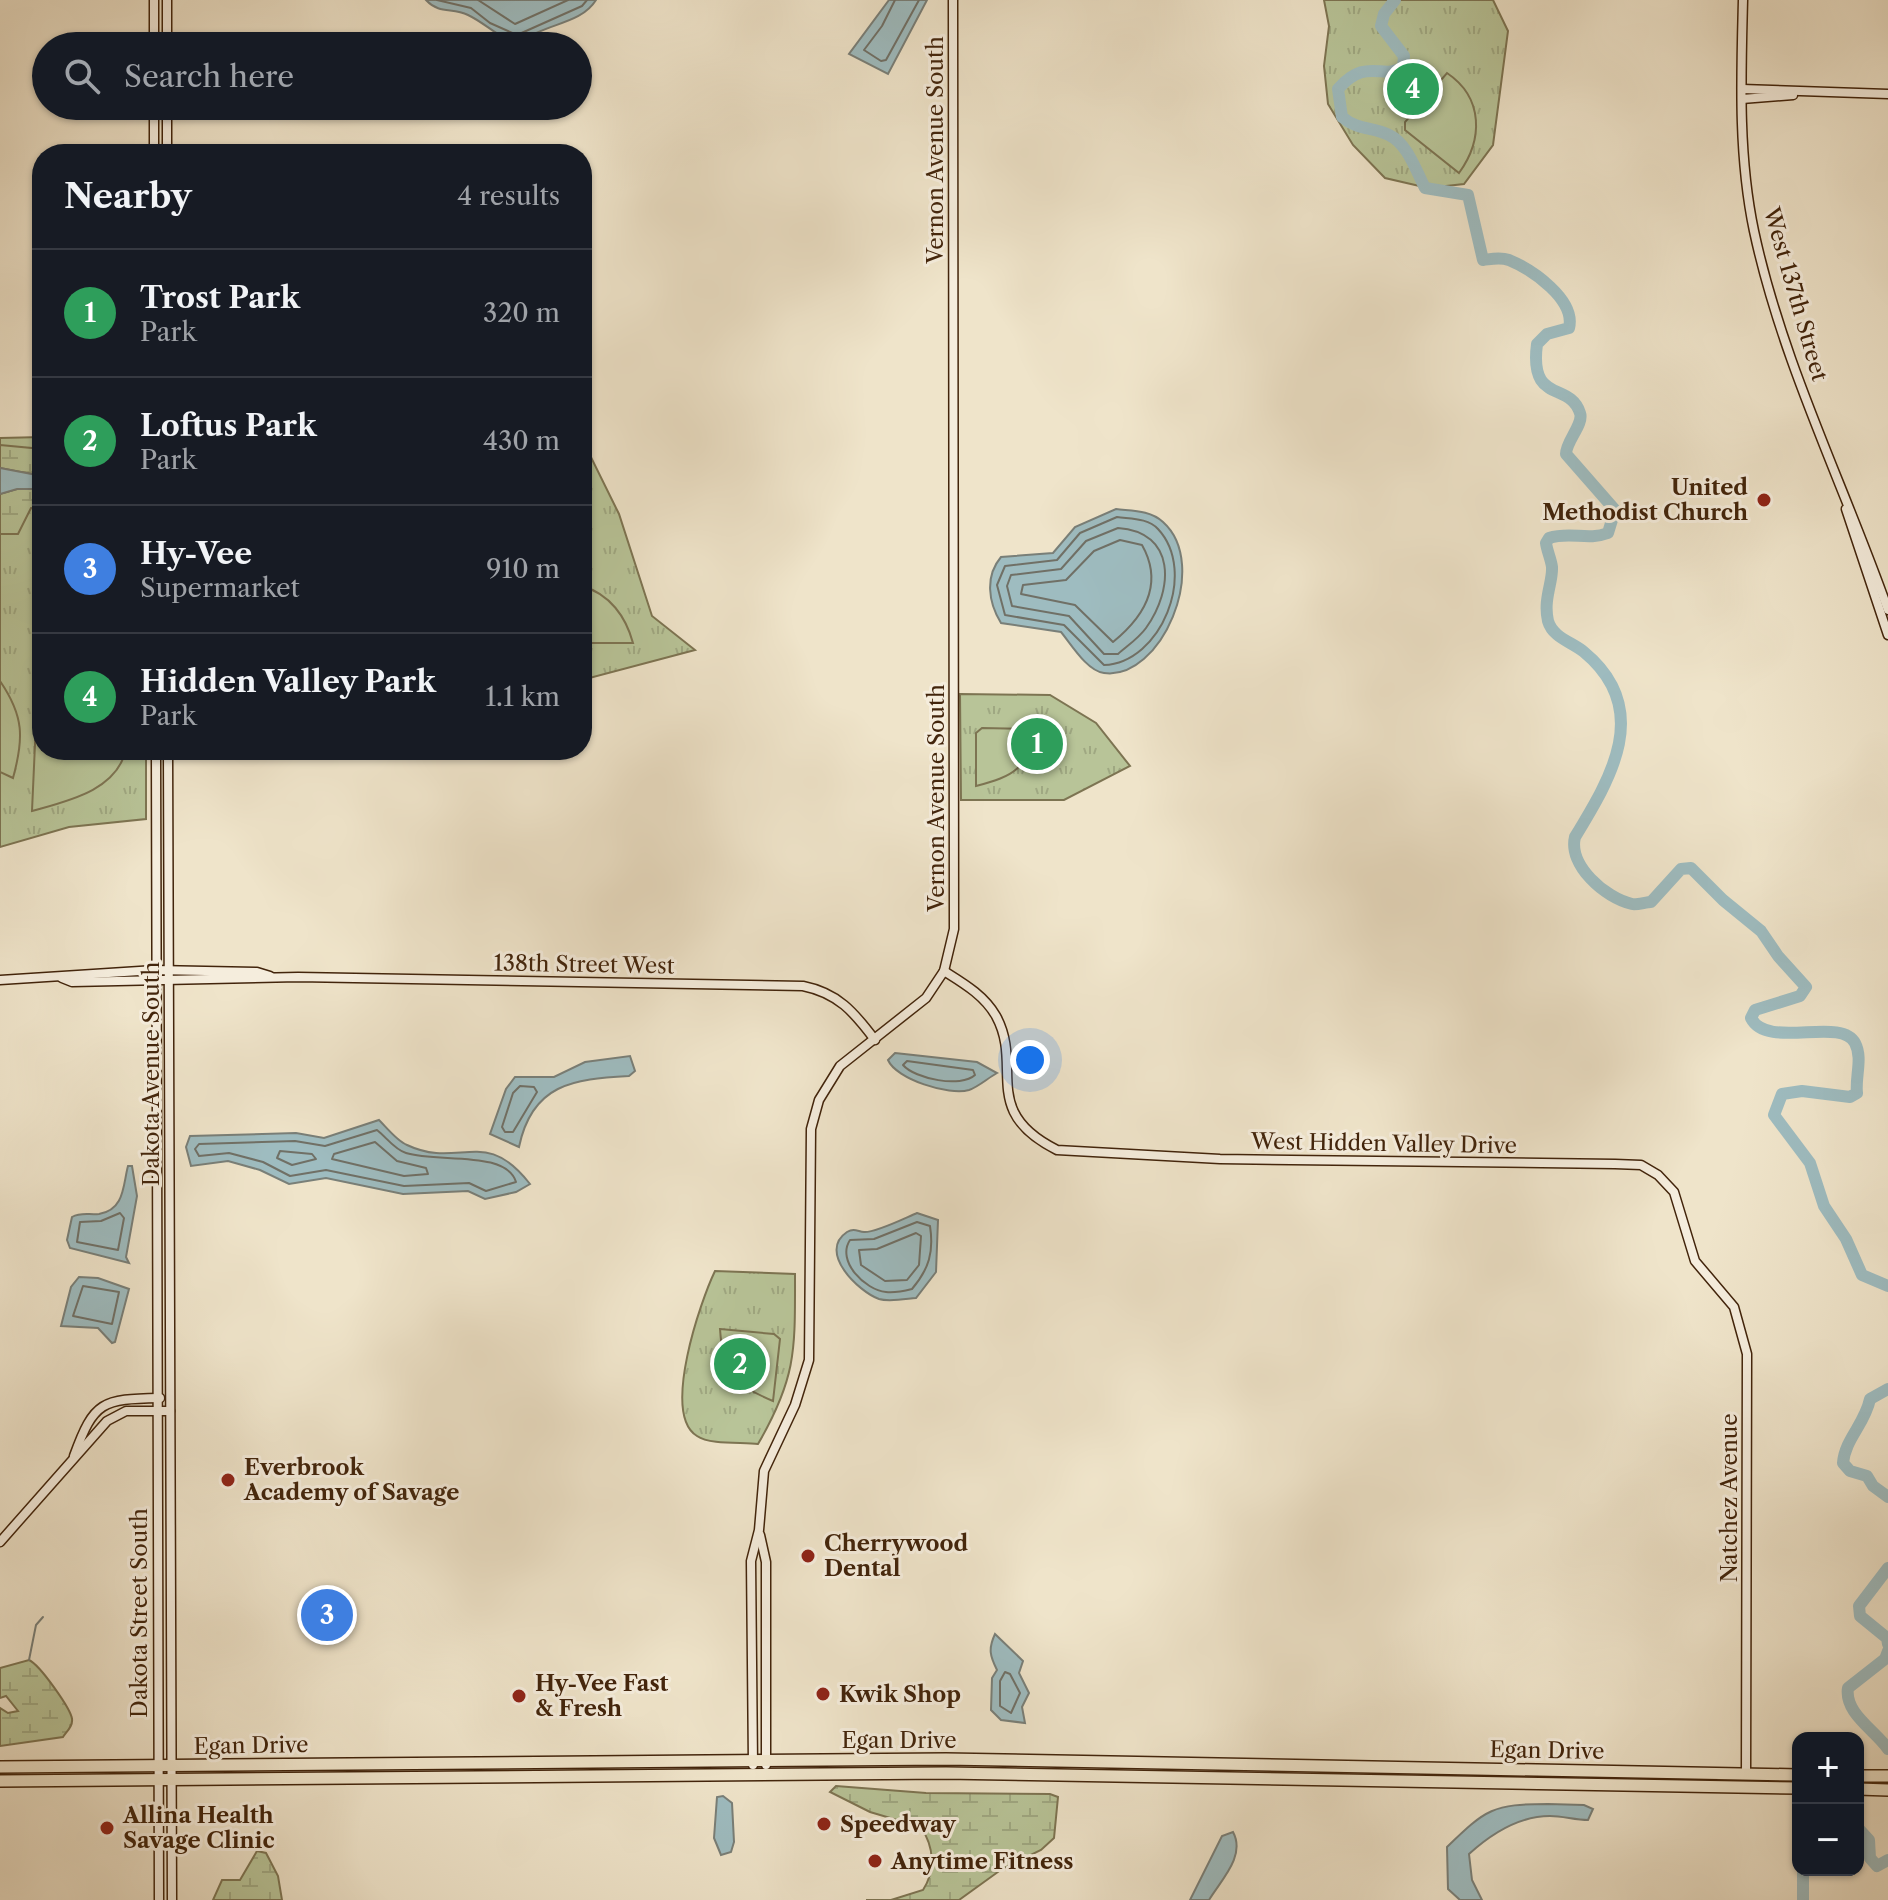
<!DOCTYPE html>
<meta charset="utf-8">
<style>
body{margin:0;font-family:"Libre Caslon Text",serif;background:#242831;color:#f1f3f6}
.controls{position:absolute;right:24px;bottom:24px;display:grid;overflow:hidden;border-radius:16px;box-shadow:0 2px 6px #0004}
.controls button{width:72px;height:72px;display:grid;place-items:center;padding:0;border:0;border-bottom:2px solid #363941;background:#171b24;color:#f1f3f6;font:40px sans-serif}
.you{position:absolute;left:1030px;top:1060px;width:28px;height:28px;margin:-20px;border:6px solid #fff;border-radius:50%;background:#1a73e8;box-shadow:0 0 0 12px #1a73e833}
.badge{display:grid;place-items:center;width:52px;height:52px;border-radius:50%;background:#c59692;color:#fff;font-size:26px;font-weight:700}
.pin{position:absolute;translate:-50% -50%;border:4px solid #fff;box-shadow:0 2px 8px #0006}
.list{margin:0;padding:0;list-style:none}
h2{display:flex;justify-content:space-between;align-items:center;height:104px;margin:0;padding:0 32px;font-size:34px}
h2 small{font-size:26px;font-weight:400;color:#9ea1a6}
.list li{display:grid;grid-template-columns:52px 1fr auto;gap:24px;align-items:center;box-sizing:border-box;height:128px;padding:0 32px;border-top:2px solid #363941}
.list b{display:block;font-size:30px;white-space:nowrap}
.list p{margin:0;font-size:26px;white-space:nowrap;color:#9ea1a6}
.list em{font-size:26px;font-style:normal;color:#9ea1a6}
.icon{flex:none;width:44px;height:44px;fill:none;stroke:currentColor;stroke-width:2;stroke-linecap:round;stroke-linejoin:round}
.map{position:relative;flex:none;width:1888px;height:1900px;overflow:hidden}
.search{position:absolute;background:#171b24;box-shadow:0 2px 6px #0004;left:32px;top:32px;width:560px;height:88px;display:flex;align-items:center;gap:20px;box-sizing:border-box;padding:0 28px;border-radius:44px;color:#9ea1a6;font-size:30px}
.panel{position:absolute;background:#171b24;box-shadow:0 2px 6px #0004;left:32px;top:144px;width:560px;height:616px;border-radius:32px}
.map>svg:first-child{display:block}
.grass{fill:url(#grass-tufts);stroke:#7d7452;stroke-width:2}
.wetland{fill:url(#wetland-marsh);stroke:#7d7452;stroke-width:2}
.garden{fill:#b8c498;stroke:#7d7452;stroke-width:2}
.water{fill:#9ebcc0;stroke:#797f78;stroke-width:2}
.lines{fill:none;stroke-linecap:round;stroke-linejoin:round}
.shore{stroke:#707066;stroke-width:2}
.stream{stroke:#797f78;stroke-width:2}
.river{stroke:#9ebcc0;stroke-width:12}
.secondary-casing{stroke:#42240b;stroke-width:11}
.highway-casing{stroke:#42240b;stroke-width:14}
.secondary{stroke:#f5eddd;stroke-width:8}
.highway{stroke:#efe4ca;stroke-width:11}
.poi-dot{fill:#8f2418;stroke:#f5eddd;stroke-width:3}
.labels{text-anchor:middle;stroke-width:6;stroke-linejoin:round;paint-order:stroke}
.street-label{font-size:22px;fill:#42240b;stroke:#f5eddd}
.poi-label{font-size:22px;font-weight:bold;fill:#42240b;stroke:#f5eddd;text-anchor:start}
</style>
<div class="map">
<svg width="1888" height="1900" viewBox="0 0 1888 1900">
<defs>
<pattern id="grass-tufts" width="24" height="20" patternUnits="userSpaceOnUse" patternTransform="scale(2)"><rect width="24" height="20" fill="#b8c498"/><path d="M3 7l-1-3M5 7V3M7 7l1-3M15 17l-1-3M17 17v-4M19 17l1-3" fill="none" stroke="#9fa882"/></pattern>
<pattern id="wetland-marsh" width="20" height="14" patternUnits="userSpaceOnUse" patternTransform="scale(2)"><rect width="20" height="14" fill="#b8c498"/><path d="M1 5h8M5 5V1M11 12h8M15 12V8" fill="none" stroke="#9fa882"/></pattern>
</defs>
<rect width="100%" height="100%" fill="#efe4ca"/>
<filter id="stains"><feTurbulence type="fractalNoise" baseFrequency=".0025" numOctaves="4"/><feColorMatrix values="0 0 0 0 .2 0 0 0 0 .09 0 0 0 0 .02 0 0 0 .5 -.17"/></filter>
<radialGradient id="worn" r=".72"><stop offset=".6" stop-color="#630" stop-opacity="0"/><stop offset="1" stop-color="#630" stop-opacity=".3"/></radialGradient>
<g class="grass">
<path d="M 1324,0 L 1493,0 L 1508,31 L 1493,145 L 1464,184 L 1428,188 L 1385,178 L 1353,145 L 1328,104 L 1324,66 L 1329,26 Z"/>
<path d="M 42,437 L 42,750 L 146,750 L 146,819 L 69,827 L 0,847 L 0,438 Z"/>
<path d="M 582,439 L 619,514 L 652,616 L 695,650 L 582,680 Z"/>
<path d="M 960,694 L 1050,695 L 1096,723 L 1130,766 L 1064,800 L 961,800 Z"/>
<path d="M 715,1271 L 795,1274 C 795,1349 797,1377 758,1444 C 742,1442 710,1445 697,1436 C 661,1414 701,1300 715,1271 Z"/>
</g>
<g class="wetland">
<path d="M 0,445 L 42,449 L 42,476 L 0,468 Z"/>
<path d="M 17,489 L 42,489 L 42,509 L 31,508 L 18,534 L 0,534 L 0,494 Z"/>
<path d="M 29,1660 C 40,1665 71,1709 72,1719 C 73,1726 67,1731 63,1737 L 0,1746 L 0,1708 L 8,1713 L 18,1711 L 6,1696 L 0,1698 L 0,1668 Z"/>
<path d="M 836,1786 L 926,1793 L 1050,1794 L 1058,1797 L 1054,1838 L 1041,1850 L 1002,1869 L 959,1900 L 866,1900 L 891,1900 L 923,1890 C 936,1870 934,1847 921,1827 L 870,1812 L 830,1792 Z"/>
<path d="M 257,1851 L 266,1853 L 278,1876 L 282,1900 L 213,1900 L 222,1880 L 240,1880 Z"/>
</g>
<g class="garden">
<path d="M 1447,73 C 1484,98 1483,140 1459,173 L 1405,130 L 1405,122 Z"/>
<path d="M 582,586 C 610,594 626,617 633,643 L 582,643 Z"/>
<path d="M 33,613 L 42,615 L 42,703 L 35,698 Z"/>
<path d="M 0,681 C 24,716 24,738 13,778 L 0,772 Z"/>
<path d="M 41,717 L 42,750 L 126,750 C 116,791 67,801 32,811 L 36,722 Z"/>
<path d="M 982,728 L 1033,729 C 1028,769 1014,776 976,786 L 976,733 Z"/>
<path d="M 720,1329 L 774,1334 L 780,1339 L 773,1401 C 733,1384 723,1373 720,1329 Z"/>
</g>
<g class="water">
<path d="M 426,0 L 596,0 C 580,26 541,23 520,44 C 499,39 487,24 468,15 C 452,7 440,15 426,0 Z"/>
<path d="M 889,0 L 927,0 L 888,74 L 849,54 Z"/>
<path d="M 0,468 L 42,476 L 42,489 L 17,489 L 0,494 Z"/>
<path d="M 1116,509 C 1132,511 1150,510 1163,522 C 1211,565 1161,681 1104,673 C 1087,671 1071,644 1061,632 L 1001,623 C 988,602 985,576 1001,557 L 1053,553 L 1075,527 Z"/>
<path d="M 895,1053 L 977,1062 L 997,1073 C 988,1078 978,1087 969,1090 C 949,1096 896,1079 888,1060 Z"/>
<path d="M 630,1056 L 635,1071 L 629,1076 C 573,1079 532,1084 519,1147 L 490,1134 L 506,1089 L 515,1077 L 554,1077 L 585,1062 Z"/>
<path d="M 379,1120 C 387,1128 397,1141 407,1145 C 460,1170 484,1125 530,1184 L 516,1192 L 485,1199 L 468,1191 L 403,1194 L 326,1178 L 289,1184 L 260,1170 L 228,1161 L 191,1166 L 186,1147 L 190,1136 L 296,1133 L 324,1138 Z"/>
<path d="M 128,1166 L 132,1166 L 137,1196 L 126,1257 L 129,1263 L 70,1248 L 67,1240 L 72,1217 C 81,1212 89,1215 99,1214 C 125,1210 123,1184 128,1166 Z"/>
<path d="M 917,1213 L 938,1220 L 936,1272 L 916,1298 C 905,1299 889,1302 879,1299 C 859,1292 817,1252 847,1232 C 854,1228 857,1231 864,1232 C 875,1233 905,1218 917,1213 Z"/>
<path d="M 79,1277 L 98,1278 L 129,1289 L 115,1342 L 112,1343 L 98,1328 L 61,1326 L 71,1287 Z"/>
<path d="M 995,1634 L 1023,1661 L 1019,1673 L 1029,1693 L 1022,1707 L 1025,1723 L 1001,1720 L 991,1710 L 992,1678 L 997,1670 C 990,1656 988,1649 995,1634 Z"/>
<path d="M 723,1796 L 732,1803 L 734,1842 L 731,1852 L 721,1855 L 714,1838 L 717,1797 Z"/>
<path d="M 1548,1804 L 1584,1805 L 1593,1809 L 1588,1820 C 1575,1820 1563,1816 1550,1816 C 1518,1816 1491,1834 1469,1854 L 1472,1880 L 1482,1900 L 1460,1900 L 1448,1889 L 1447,1847 C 1486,1809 1493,1804 1548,1804 Z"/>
<path d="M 1233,1832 C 1246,1856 1221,1880 1209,1900 L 1190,1900 L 1222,1836 Z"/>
</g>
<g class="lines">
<g class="shore">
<path d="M 437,0 L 471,8 L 490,23 L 517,35 L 582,6 L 587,0"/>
<path d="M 478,0 L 515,24 L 568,0"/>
<path d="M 895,0 L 882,26 L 864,50 L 881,61 L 886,60 L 919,0"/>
<path d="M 1117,517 C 1131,519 1148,518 1158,529 C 1198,572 1161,663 1104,665 L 1064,625 L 1005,615 L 997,585 L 1005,566 L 1057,560 L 1080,533 Z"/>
<path d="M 1118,528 C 1176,532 1174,589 1146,628 C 1139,638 1127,646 1118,654 L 1104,654 L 1069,616 L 1012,606 L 1007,586 L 1011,575 L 1061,569 L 1086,541 Z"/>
<path d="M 1120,540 L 1142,545 C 1164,584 1145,616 1113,642 L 1075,605 L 1021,594 L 1023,585 L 1066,580 L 1094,551 Z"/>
<path d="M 907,1061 L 973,1070 L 975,1075 C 961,1088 915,1079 903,1065 Z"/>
<path d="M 520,1086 L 534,1087 L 537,1092 L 513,1132 L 505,1132 L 502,1127 L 513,1093 Z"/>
<path d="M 377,1130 C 386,1137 395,1150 406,1153 C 438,1163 506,1150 516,1182 L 486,1191 L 469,1183 L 404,1186 L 326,1170 L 290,1176 L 263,1162 L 229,1153 L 199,1156 L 195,1149 L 199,1144 L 295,1141 L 325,1146 Z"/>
<path d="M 375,1142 L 397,1161 L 426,1168 L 428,1174 L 404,1176 L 332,1159 L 334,1154 Z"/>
<path d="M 280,1151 L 312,1154 L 316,1159 L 292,1165 L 277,1158 Z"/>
<path d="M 120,1213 L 124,1218 L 118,1250 L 77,1242 L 80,1222 L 101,1221 Z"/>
<path d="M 917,1222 L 930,1226 C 934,1252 929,1269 912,1289 C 904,1291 894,1293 886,1292 C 865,1290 836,1261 850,1240 L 874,1239 Z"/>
<path d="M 916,1233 L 921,1236 L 919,1265 L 907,1280 L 885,1281 L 861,1265 L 859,1250 L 877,1249 Z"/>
<path d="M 83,1286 L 119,1292 L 112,1324 L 73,1316 Z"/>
<path d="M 1005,1672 L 1010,1674 L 1020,1693 L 1011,1713 L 1000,1706 L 1000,1681 Z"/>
</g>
<path class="stream" d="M 29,1660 L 36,1625 L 43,1617"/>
<g class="river">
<path d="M 1395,0 L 1384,14 L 1381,26 L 1404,56 L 1403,67 C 1383,81 1367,56 1338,89 L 1342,117 C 1357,130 1372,127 1389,135 C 1408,144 1416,171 1425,188 L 1468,195 L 1483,260 C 1492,259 1500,257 1509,260 C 1533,270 1576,300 1569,328 L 1547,334 L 1537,344 C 1529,405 1570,381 1580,413 C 1584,424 1566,441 1566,454 L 1615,510 L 1608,533 C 1587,541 1571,531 1549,538 L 1546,543 C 1547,551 1551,559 1552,567 C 1553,582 1543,599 1548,621 C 1553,638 1572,642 1584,652 C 1653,709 1611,778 1575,837 C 1568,865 1605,898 1632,904 C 1637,905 1646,902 1651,902 L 1681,869 L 1691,868 L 1723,900 L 1761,931 L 1778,956 L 1806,987 L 1800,996 L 1755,1010 L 1751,1018 C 1767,1050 1841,1016 1855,1043 C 1863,1058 1855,1077 1857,1093 L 1850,1097 L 1802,1091 L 1782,1094 L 1774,1115 L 1810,1163 L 1824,1206 L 1846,1239 L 1862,1275 L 1888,1286"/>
<path d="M 1888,1389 L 1870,1399 C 1865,1424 1845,1439 1843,1463 L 1850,1471 L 1867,1476 L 1873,1486 L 1888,1497"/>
<path d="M 1888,1568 L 1859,1606 L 1860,1616 L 1887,1638 L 1888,1644"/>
<path d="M 1888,1651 L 1885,1659 L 1848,1688 C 1844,1713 1875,1730 1888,1749"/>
<path d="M 1858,1828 L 1869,1840 L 1870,1858 L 1877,1866 L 1888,1860"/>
<path d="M 1803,1870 L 1803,1900"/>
</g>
<g class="secondary-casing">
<g id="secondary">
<path d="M 1743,0 C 1741,77 1738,155 1754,231 C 1782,362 1844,485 1888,610"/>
<path d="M 154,46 L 154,0"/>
<path d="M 167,46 L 167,0"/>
<path d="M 1742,89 L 1888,94"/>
<path d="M 1742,99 L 1793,95"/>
<path d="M 154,106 L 154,154"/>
<path d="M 167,106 L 167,154"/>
<path d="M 1846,509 L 1888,635"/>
<path d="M 156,750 L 159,1900"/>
<path d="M 168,750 L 172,1900"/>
<path d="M 944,971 C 963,983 984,995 996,1016 C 1024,1067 979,1111 1057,1150 L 1220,1159 L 1615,1164 L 1641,1165 L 1658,1175 L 1674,1192 L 1695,1261 L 1734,1307 L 1747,1354 L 1746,1774"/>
<path d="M 62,978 L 72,982 L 298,977 L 803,986 C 838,993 854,1012 875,1040"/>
<path d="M 0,980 L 155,970 L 257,972 L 270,976"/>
<path d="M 74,1456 C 94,1401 102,1399 160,1398"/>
<path d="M 760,1535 L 766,1562 L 766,1765"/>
<path d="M 0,1542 L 107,1421 L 126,1411 L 170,1411"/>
<path d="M 753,1765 L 751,1561 L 759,1530 L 764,1471 L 795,1405 L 809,1360 L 811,1129 L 819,1100 L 840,1066 L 926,998 L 944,971 L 954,929 L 953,0"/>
</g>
</g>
<g class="highway-casing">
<g id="highway">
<path d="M 0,1767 L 946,1759 L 1798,1775"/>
<path d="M 1858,1776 L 1888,1776"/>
<path d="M 0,1781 L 946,1773 L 1798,1788"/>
<path d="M 1858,1789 L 1888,1790"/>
</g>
</g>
<use href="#secondary" class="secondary"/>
<use href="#highway" class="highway"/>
</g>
<g class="poi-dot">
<circle cx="1764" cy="500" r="8"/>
<circle cx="228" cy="1480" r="8"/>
<circle cx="808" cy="1556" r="8"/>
<circle cx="823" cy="1694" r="8"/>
<circle cx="519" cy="1696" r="8"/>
<circle cx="824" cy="1824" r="8"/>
<circle cx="107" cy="1828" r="8"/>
<circle cx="875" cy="1861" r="8"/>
</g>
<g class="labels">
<g class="street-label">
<text transform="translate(935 150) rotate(-90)" y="8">Vernon Avenue South</text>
<text transform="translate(1796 294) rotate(74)" y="8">West 137th Street</text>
<text transform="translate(936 798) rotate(-90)" y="8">Vernon Avenue South</text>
<text transform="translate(584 964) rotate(1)" y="8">138th Street West</text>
<text transform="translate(151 1074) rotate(-90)" y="8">Dakota Avenue South</text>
<text transform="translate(1384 1143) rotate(1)" y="8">West Hidden Valley Drive</text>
<text transform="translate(1729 1498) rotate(-90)" y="8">Natchez Avenue</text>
<text transform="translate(139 1613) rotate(-90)" y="8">Dakota Street South</text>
<text x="899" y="1748">Egan Drive</text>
<text transform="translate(251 1745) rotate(-1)" y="8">Egan Drive</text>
<text transform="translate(1547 1750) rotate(1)" y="8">Egan Drive</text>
</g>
<g class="poi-label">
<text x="1748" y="495" text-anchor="end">United<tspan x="1748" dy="25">Methodist Church</tspan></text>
<text x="244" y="1475">Everbrook<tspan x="244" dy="25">Academy of Savage</tspan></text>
<text x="824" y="1551">Cherrywood<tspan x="824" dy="25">Dental</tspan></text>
<text x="535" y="1691">Hy-Vee Fast<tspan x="535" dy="25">&amp; Fresh</tspan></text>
<text x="839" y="1702">Kwik Shop</text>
<text x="123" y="1823">Allina Health<tspan x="123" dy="25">Savage Clinic</tspan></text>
<text x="840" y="1832">Speedway</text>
<text x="891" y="1869">Anytime Fitness</text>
</g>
</g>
<rect width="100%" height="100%" filter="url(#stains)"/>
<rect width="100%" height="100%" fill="url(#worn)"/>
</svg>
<div class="controls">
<button>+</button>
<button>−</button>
</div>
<div class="you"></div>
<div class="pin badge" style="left:1037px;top:744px;background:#2e9e5b">1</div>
<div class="pin badge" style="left:740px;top:1364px;background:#2e9e5b">2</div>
<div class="pin badge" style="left:327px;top:1615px;background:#3f7fe0">3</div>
<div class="pin badge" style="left:1413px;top:89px;background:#2e9e5b">4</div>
<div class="search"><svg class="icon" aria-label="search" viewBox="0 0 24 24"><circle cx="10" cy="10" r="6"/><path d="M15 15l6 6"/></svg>Search here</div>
<section class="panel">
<h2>Nearby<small>4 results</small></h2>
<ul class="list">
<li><span class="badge" style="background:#2e9e5b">1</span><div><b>Trost Park</b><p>Park</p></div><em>320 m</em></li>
<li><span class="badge" style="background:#2e9e5b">2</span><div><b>Loftus Park</b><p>Park</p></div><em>430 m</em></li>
<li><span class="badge" style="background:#3f7fe0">3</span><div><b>Hy-Vee</b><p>Supermarket</p></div><em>910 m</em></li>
<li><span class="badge" style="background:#2e9e5b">4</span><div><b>Hidden Valley Park</b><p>Park</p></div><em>1.1 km</em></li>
</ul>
</section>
</div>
